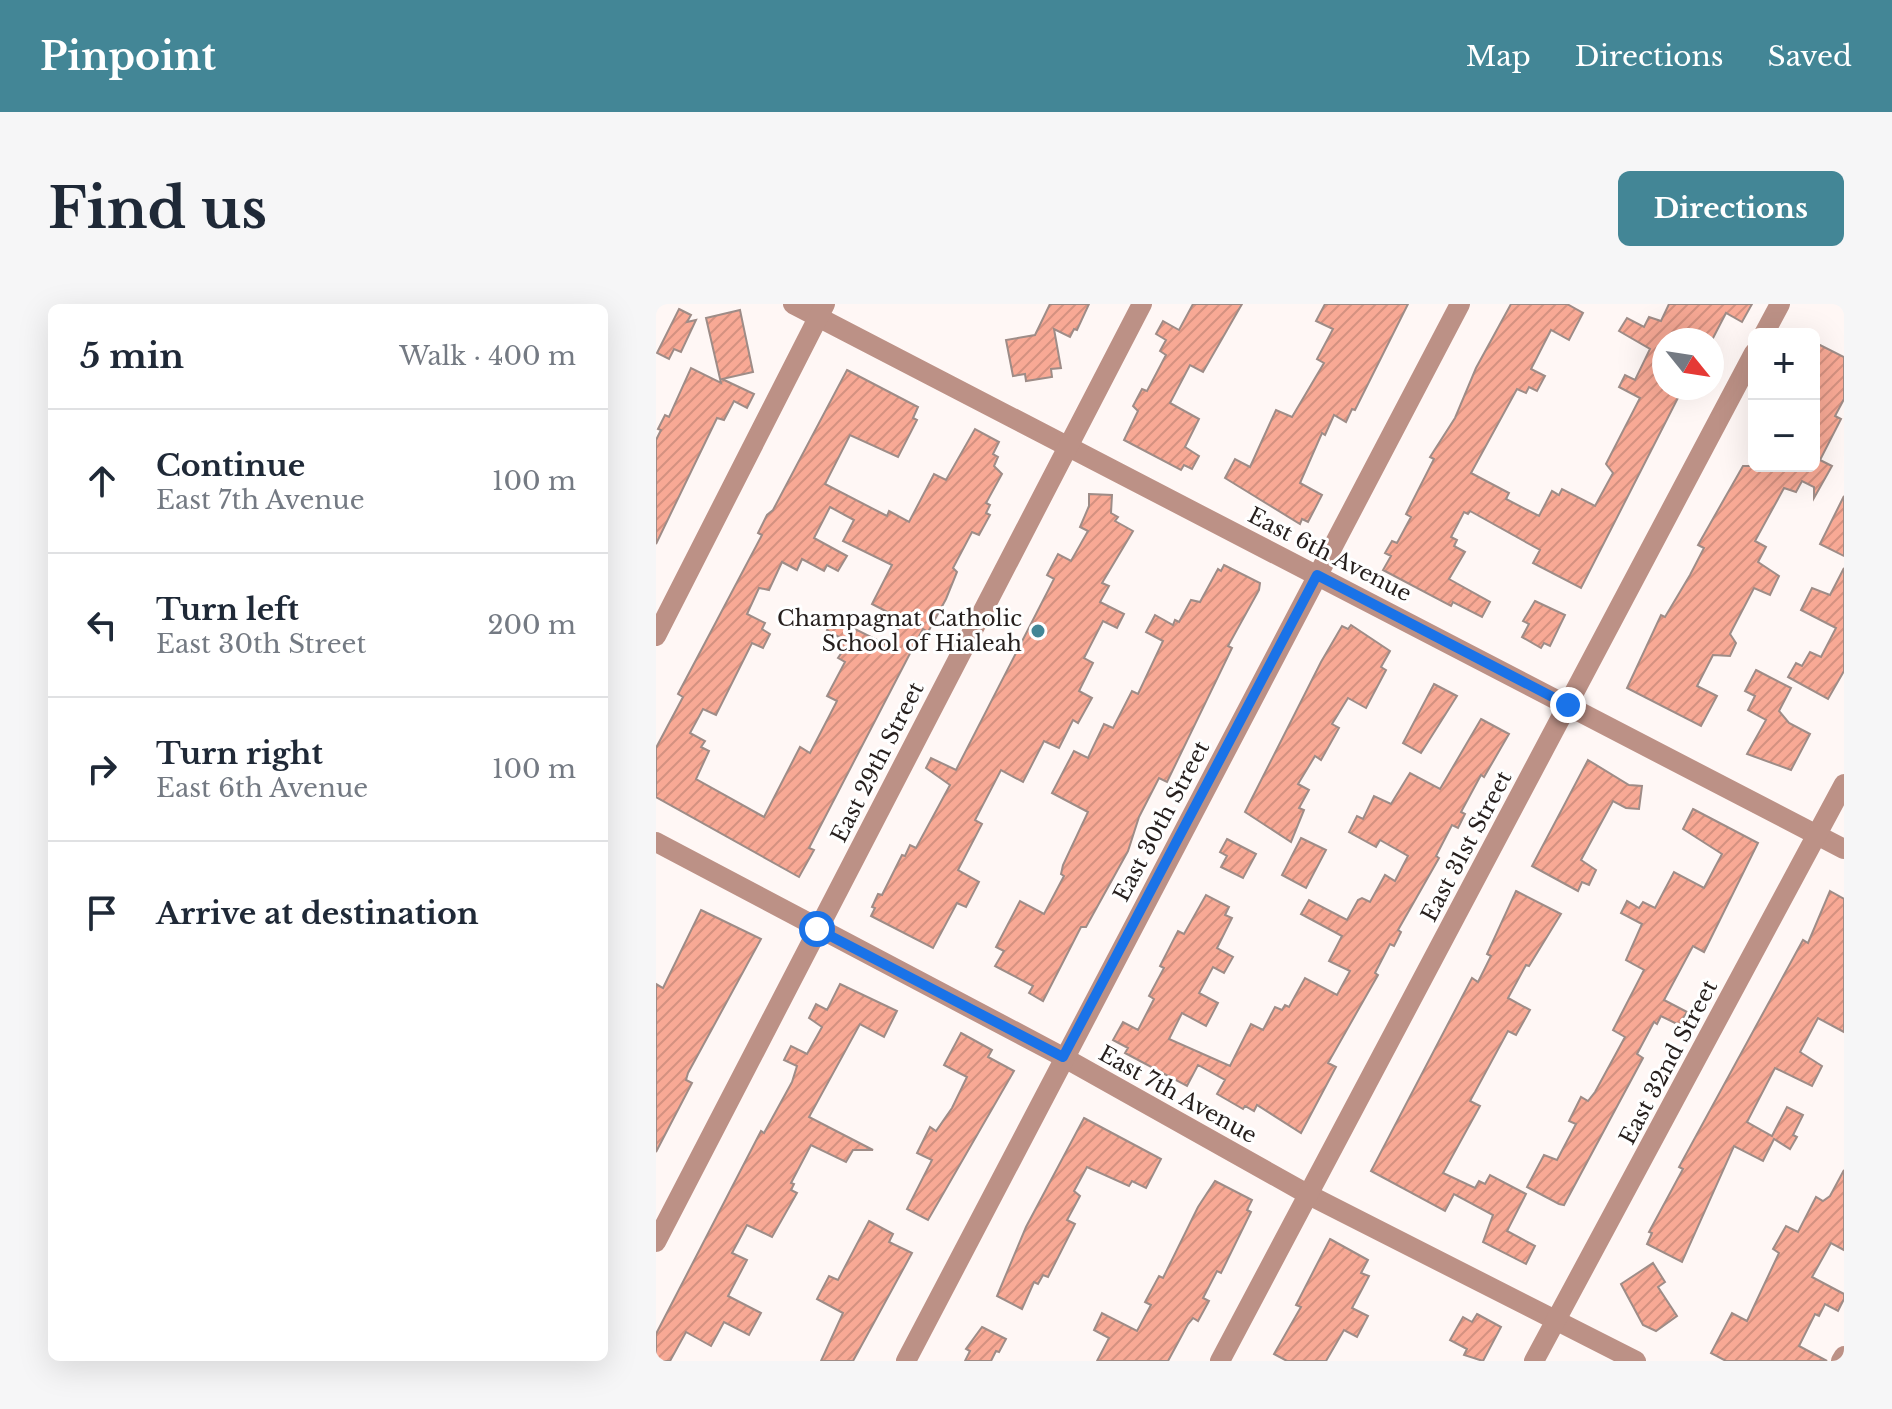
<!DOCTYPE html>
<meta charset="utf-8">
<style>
body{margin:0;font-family:"Libre Baskerville",serif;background:#f6f6f7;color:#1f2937}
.controls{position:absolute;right:24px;top:24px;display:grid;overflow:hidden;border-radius:12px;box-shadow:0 8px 32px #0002}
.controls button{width:72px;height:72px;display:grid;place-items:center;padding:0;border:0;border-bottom:2px solid #e0e1e3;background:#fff;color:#1f2937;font:40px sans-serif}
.compass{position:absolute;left:996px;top:24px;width:72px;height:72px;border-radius:50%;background:#fff;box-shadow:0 8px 32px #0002;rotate:120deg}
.stop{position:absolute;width:24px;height:24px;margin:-18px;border:6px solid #1a73e8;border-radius:50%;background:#fff}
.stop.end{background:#1a73e8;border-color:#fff;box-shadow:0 2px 8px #0008}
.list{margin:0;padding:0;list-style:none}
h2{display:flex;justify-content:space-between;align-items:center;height:104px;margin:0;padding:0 32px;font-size:34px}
h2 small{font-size:26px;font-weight:400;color:#747a83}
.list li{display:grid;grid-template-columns:52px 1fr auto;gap:24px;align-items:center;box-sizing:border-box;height:144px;padding:0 32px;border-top:2px solid #e0e1e3}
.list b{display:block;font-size:30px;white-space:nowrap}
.list p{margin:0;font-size:26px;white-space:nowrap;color:#747a83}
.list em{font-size:26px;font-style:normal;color:#747a83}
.icon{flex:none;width:44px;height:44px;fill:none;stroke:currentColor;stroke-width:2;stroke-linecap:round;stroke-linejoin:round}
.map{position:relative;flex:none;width:1188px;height:1057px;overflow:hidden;border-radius:12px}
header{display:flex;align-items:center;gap:48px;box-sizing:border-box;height:112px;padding:0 40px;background:#438696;color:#fff}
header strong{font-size:38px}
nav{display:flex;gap:44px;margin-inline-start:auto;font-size:28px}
.intro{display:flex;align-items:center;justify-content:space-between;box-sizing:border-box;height:192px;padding:0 48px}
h1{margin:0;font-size:56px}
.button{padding:20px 36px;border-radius:12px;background:#438696;color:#fff;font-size:28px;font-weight:700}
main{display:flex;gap:48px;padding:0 48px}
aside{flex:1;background:#fff;border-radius:12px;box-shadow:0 8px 32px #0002}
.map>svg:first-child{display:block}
.building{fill:url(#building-hatch);stroke:#9e8c87;stroke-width:2;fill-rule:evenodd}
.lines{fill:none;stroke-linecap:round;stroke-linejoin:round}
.minor{stroke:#bc9186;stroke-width:20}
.route{stroke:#1a73e8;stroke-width:10}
.poi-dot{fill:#438696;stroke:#fff;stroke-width:3}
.labels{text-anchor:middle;stroke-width:6;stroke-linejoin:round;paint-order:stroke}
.street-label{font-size:22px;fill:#261f1d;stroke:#fff}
.poi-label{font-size:22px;fill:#261f1d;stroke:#fff;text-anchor:end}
</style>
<header>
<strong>Pinpoint</strong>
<nav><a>Map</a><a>Directions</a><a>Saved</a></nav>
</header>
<div class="intro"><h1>Find us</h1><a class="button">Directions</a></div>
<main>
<aside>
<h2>5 min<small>Walk · 400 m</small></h2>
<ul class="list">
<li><svg class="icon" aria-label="ahead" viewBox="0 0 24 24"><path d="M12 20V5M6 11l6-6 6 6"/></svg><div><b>Continue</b><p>East 7th Avenue</p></div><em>100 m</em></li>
<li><svg class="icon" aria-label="left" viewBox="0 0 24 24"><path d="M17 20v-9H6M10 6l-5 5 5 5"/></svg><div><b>Turn left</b><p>East 30th Street</p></div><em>200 m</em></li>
<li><svg class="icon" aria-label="right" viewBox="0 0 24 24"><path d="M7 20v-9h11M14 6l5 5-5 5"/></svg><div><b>Turn right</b><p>East 6th Avenue</p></div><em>100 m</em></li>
<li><svg class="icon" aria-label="arrive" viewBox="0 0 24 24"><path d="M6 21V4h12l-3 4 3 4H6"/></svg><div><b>Arrive at destination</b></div></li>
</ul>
</aside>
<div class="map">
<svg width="1188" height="1057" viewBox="0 0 1188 1057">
<defs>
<pattern id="building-hatch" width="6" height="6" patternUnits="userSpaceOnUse" patternTransform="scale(2)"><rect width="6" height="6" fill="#f8a995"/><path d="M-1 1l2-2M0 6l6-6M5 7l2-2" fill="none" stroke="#d49180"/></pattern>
</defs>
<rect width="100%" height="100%" fill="#fff7f5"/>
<g class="building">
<path d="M 394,0 L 433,0 L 421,26 L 418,25 L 414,33 L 398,25 L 405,64 L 395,65 L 396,73 L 370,77 L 369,70 L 357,72 L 350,36 L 379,31 Z"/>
<path d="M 537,0 L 586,0 L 547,68 L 534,61 L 514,99 L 543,115 L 529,143 L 543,152 L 536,165 L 528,161 L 525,166 L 468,136 L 482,107 L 477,102 L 486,85 L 491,87 L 510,51 L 504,47 L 510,36 L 500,30 L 507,17 L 523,26 Z"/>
<path d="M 669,0 L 752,0 L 699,106 L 696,105 L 690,118 L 678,111 L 669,131 L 666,129 L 644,179 L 666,191 L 652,218 L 646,215 L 644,220 L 569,174 L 579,155 L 594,163 L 620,106 L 636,113 L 668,59 L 661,55 L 677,25 L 660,17 Z"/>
<path d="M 855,0 L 911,0 L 927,9 L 913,36 L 895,26 L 875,65 L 889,72 L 881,87 L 873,83 L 870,89 L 861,85 L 815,169 L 853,189 L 850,195 L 883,212 L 896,187 L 903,191 L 906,185 L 939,202 L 957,169 L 950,160 L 984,94 L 963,83 L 969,71 L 979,76 L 994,45 L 963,27 L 971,14 L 988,23 L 993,13 L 1005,17 L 1013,0 L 1096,0 L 1086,18 L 1070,9 L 1056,36 L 1008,36 L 1008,84 L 1027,84 L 925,284 L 877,259 L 884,246 L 814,207 L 812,210 L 808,208 L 795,233 L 801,236 L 798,242 L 809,248 L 793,275 L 834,298 L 826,313 L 797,298 L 795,302 L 727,266 L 735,252 L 729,249 L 736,237 L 741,239 L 755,213 L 750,210 L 778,155 L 774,153 L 799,114 L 820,64 Z"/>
<path d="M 23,5 L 35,11 L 31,18 L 40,16 L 25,48 L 18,45 L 13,55 L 1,49 Z"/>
<path d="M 84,6 L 97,68 L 66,75 L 98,90 L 91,104 L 78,97 L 68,116 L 61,114 L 0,240 L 0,136 L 5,126 L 2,125 L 9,111 L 13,113 L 35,64 L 65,79 L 50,14 Z"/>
<path d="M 1158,38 L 1188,53 L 1188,95 L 1179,112 L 1185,115 L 1164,156 L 1176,162 L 1158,194 L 1158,183 L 1146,177 L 1140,188 L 1128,184 L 1099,237 L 1110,243 L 1102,258 L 1123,272 L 1114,291 L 1098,284 L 1074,330 L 1080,339 L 1074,352 L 1057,351 L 1041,382 L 1061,392 L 1045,422 L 971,384 L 1005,311 L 1009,313 L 1034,271 L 1048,244 L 1042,241 L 1087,162 L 1158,162 Z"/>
<path d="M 191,66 L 262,103 L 257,114 L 261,116 L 242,153 L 194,131 L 169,180 L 231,212 L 233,207 L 253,218 L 278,170 L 290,176 L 319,125 L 343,138 L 337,150 L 342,153 L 338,162 L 346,170 L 330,199 L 334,201 L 330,209 L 334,211 L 323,231 L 316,228 L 297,264 L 301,268 L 290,295 L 272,328 L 267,325 L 261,336 L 153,544 L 158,546 L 143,573 L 0,493 L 0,444 L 27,393 L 22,390 L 106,231 L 102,229 L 111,211 L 117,206 ZM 174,203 L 198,216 L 187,237 L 236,261 L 216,300 L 247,316 L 233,342 L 177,314 L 171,326 L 183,333 L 178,344 L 186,348 L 182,354 L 189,358 L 171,392 L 181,397 L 154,449 L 144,443 L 108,513 L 40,475 L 53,447 L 45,443 L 49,437 L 34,429 L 47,405 L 60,411 L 96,339 L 107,344 L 114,330 L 106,325 L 109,319 L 91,310 L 103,284 L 113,286 L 126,258 L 141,266 L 146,255 L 168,267 L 171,261 L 182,267 L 191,252 L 158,234 Z"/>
<path d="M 433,190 L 456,191 L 455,209 L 462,213 L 459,217 L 477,227 L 446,279 L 453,282 L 444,298 L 468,310 L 461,324 L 447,317 L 428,354 L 437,359 L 423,387 L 436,394 L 422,419 L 417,416 L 403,444 L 388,437 L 367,478 L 345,466 L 319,516 L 326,520 L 302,566 L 323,578 L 310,603 L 301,599 L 277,644 L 215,612 L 219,604 L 216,603 L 222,590 L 226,591 L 246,551 L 249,552 L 254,541 L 260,544 L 294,481 L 270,464 L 275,454 L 300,466 L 398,275 L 391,271 L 402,250 L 415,257 L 432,227 L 424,223 L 433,202 Z"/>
<path d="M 1188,192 L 1188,252 L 1164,240 Z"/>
<path d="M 568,261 L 604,279 L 603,286 L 572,342 L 576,344 L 511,478 L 503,474 L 483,513 L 472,547 L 430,623 L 425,623 L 387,697 L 373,689 L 377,682 L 339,662 L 348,647 L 340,643 L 364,597 L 388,610 L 408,572 L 405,570 L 407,561 L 432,508 L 396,489 L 418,447 L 432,454 L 448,420 L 457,424 L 476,387 L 482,390 L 507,337 L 490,328 L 499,311 L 517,321 L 519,316 L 523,318 L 535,296 L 544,298 L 562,265 L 565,267 Z"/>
<path d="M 1188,264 L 1188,367 L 1172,395 L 1132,373 L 1140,359 L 1146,362 L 1154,348 L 1165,353 L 1180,324 L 1145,306 L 1156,284 L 1174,291 Z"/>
<path d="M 879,297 L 909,311 L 894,342 L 888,339 L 885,344 L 866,333 L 873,320 L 867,317 Z"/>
<path d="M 695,321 L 734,347 L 725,363 L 730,366 L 710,404 L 692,394 L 676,420 L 683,424 L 665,456 L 659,452 L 642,480 L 653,486 L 643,504 L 648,506 L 635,538 L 589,508 L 665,358 L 686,322 L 692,325 Z"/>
<path d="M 1100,366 L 1135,384 L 1123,407 L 1133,419 L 1154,430 L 1135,466 L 1091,450 L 1110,416 L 1092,406 L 1099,392 L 1089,387 Z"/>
<path d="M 778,380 L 801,392 L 765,449 L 747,439 Z"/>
<path d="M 825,415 L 853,430 L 828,473 L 825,471 L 805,508 L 809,510 L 802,524 L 796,521 L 780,552 L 783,554 L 742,626 L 745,628 L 738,642 L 734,640 L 719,669 L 722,671 L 672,759 L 680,763 L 645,829 L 601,801 L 598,807 L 589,802 L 587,805 L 561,790 L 569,776 L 542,761 L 531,782 L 469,749 L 472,744 L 457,736 L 467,718 L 482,726 L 498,695 L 493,692 L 508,664 L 504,662 L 522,627 L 528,630 L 550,591 L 573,603 L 569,611 L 576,614 L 561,644 L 577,653 L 568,669 L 557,663 L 543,689 L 562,699 L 550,722 L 526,709 L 513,735 L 574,762 L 595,720 L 607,726 L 619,703 L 626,706 L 629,701 L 633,703 L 649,674 L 681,691 L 694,667 L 673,657 L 686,632 L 645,610 L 653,596 L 691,616 L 702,596 L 706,594 L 714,598 L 729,571 L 739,577 L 752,552 L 724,536 L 720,543 L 693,528 L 701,512 L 707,515 L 718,492 L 735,500 L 754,469 L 784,485 Z"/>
<path d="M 932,456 L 973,481 L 986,482 L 983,505 L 970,504 L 957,497 L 925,556 L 940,566 L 933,581 L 926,578 L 922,587 L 876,562 Z"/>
<path d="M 1037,505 L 1102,539 L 1048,648 L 1037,642 L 1008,696 L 1031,708 L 1023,721 L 1005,712 L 1001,720 L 998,718 L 981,750 L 987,754 L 908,901 L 903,900 L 871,883 L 888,851 L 901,856 L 920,820 L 913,817 L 925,793 L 932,797 L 939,788 L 969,733 L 957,726 L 988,666 L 970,656 L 986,620 L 965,609 L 971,597 L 983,604 L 987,598 L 999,604 L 1018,568 L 1048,584 L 1066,550 L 1027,525 Z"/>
<path d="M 645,534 L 670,546 L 650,584 L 626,571 Z"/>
<path d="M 571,535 L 600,550 L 587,574 L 565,563 L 571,552 L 564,548 Z"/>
<path d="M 860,587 L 905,610 L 873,662 L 870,661 L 852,694 L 874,706 L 860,731 L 852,727 L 814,797 L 824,802 L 787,869 L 819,884 L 823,877 L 829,880 L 834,871 L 870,890 L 851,927 L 879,942 L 870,960 L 827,938 L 837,911 L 798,890 L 789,907 L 715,867 L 816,674 L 822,678 L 835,652 L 831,650 Z"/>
<path d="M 1174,587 L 1188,595 L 1188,728 L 1162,714 L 1144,748 L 1166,762 L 1156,782 L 1119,764 L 1091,818 L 1116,832 L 1131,803 L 1147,811 L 1137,831 L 1141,833 L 1134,845 L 1118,835 L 1107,857 L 1078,842 L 1026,958 L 991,940 L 996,929 L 993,928 L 1027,865 L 1023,863 L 1147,636 L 1152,639 Z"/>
<path d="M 45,606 L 105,635 L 32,769 L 30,776 L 36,779 L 0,848 L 0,680 L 7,684 Z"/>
<path d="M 184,680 L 241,707 L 228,733 L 204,720 L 153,813 L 217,846 L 197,846 L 190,858 L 155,841 L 135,879 L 138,880 L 135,886 L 141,889 L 116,933 L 91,921 L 76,949 L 91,956 L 72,992 L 105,1009 L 93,1031 L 68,1018 L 55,1042 L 30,1028 L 14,1057 L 0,1057 L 0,1030 L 105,827 L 108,829 L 136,778 L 141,762 L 128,756 L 135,742 L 151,750 L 166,723 L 153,714 L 160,700 L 171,706 Z"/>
<path d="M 305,729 L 336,746 L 332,753 L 358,767 L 272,916 L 251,905 L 276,856 L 261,849 L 274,823 L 280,827 L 296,804 L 311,773 L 288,761 Z"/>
<path d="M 428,814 L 505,855 L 490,884 L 476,877 L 473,882 L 431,863 L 418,887 L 424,892 L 411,916 L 419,920 L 392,973 L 387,971 L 382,980 L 378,978 L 366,1005 L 341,992 L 370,923 Z"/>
<path d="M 1188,866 L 1188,946 L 1175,939 L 1156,973 L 1188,990 L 1188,995 L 1182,1007 L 1169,1000 L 1163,1012 L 1159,1010 L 1143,1042 L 1171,1057 L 1070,1057 L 1055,1049 L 1076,1009 L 1091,1017 L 1123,949 L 1117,945 L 1130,922 L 1142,928 L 1160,893 L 1167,897 L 1174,892 Z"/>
<path d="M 559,877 L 596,896 L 591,906 L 595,908 L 565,969 L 561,967 L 547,994 L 553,997 L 542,1017 L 537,1014 L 532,1020 L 512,1057 L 441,1057 L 453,1034 L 438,1026 L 446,1009 L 481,1027 L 495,1001 L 489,998 L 503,972 L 507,974 L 542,903 Z"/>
<path d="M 213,917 L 237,930 L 233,938 L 256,949 L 197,1057 L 165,1057 L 187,1009 L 161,995 L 173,972 L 182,976 Z"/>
<path d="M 674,935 L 712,956 L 705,969 L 713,972 L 696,1004 L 712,1012 L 701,1033 L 688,1026 L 670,1057 L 631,1057 L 618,1050 L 645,1003 L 640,1001 Z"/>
<path d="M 997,959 L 1009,978 L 1002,983 L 1021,1012 L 1000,1027 L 987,1021 L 965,980 Z"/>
<path d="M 821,1010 L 845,1023 L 827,1057 L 808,1051 L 811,1045 L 794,1036 L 807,1013 L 816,1018 Z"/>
<path d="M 326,1023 L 350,1035 L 343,1048 L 340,1047 L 335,1057 L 309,1057 L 314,1047 L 310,1045 Z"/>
</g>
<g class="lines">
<g class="minor">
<path d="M 137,0 L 1188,545"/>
<path d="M 1108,30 L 1124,0"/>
<path d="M 0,332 L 169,0"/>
<path d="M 0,538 L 407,753 L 653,891 L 980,1057"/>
<path d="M 0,938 L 486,0"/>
<path d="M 250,1057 L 804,0"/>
<path d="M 564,1057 L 1098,49"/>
<path d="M 878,1057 L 1188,480"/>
<path d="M 1185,1057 L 1188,1052"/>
</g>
</g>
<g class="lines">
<path class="route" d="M 161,625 L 407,753 L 661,271 L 912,401"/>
</g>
<circle class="poi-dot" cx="382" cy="327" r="8"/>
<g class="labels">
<g class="street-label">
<text transform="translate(674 250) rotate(27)" y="8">East 6th Avenue</text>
<text transform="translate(221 458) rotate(-63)" y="8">East 29th Street</text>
<text transform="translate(505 517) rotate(-62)" y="8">East 30th Street</text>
<text transform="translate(810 542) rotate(-62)" y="8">East 31st Street</text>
<text transform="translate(1012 758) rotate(-62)" y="8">East 32nd Street</text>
<text transform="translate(522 790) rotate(29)" y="8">East 7th Avenue</text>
</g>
<g class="poi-label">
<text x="366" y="322">Champagnat Catholic<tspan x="366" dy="25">School of Hialeah</tspan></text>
</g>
</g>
</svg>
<div class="controls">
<button>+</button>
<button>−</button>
</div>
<svg class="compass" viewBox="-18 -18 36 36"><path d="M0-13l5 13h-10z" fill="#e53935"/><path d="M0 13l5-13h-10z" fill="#747a83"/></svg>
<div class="stop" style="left:161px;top:625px"></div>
<div class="stop end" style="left:912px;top:401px"></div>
</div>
</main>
